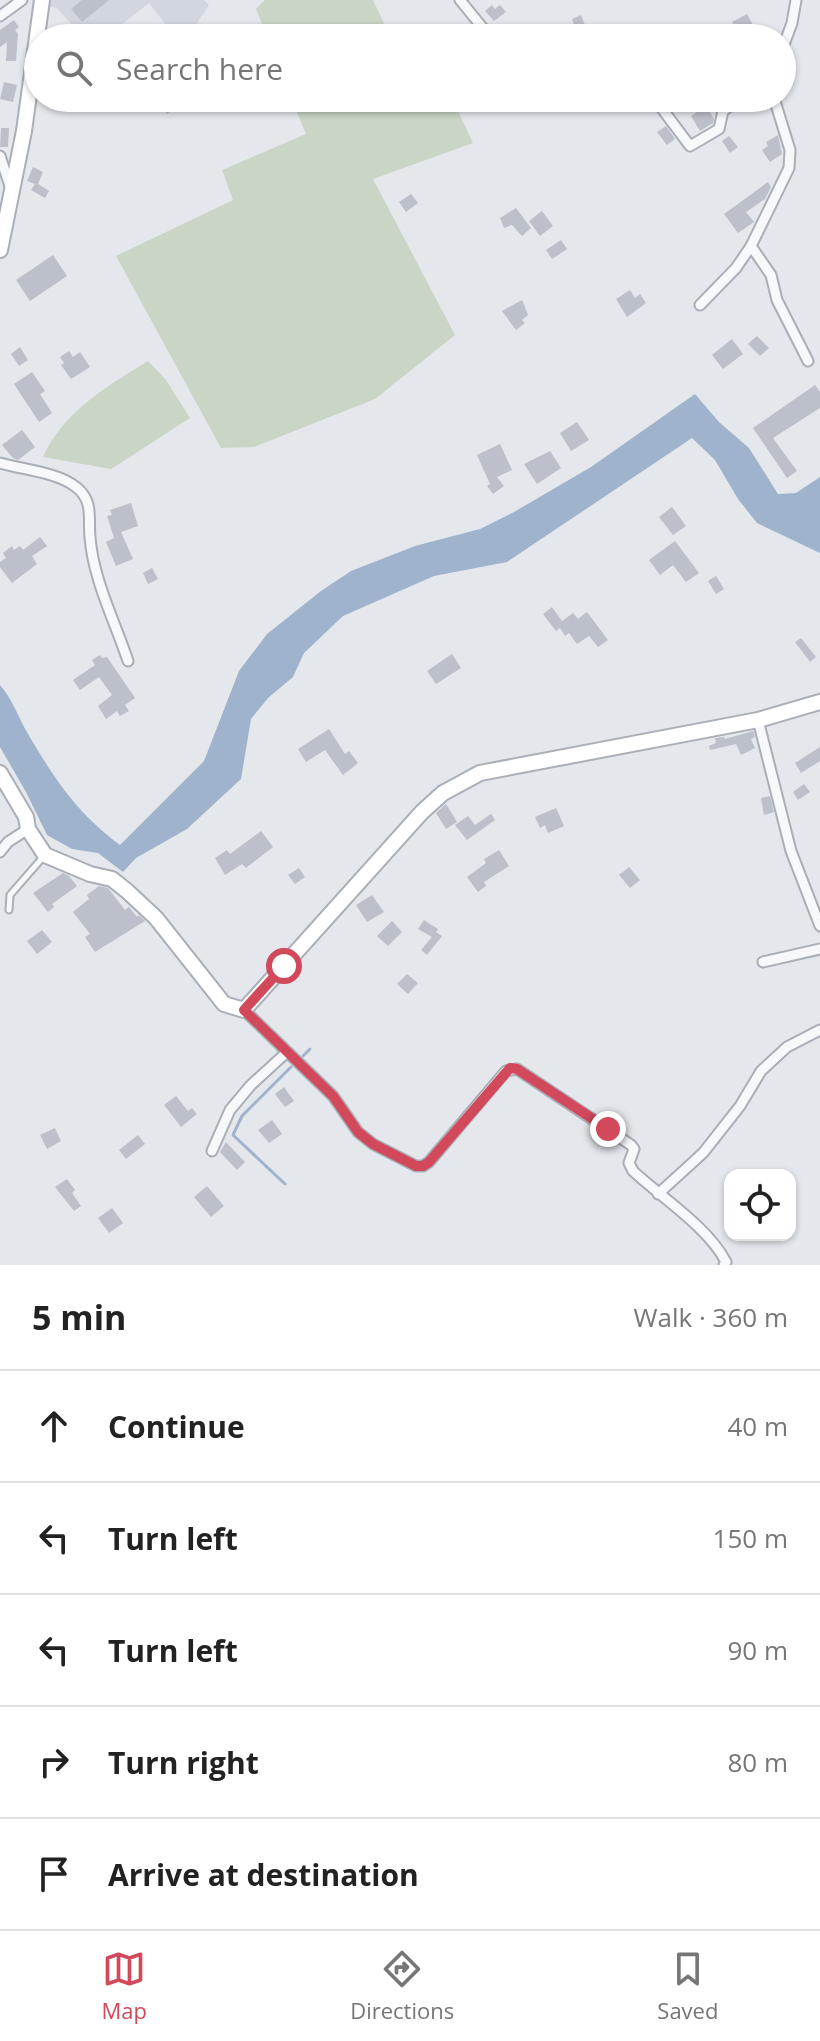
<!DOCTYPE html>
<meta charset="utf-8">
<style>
body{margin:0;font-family:"Open Sans",sans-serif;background:#f2f2f2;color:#222}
.controls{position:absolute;right:24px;bottom:24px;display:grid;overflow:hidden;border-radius:16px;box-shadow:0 2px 6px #0004}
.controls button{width:72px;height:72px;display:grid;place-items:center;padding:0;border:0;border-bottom:2px solid #e0e0e0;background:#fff;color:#222;font:40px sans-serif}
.stop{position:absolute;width:24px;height:24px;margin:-18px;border:6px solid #d1495b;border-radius:50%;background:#fff}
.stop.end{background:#d1495b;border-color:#fff;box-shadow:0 2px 8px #0008}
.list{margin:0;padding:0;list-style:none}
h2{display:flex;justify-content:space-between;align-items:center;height:104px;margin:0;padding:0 32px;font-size:34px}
h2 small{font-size:26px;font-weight:400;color:#767676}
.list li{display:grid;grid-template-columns:52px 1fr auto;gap:24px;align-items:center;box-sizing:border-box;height:112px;padding:0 32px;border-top:2px solid #e0e0e0}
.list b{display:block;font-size:30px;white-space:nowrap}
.list em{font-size:26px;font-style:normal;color:#767676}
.icon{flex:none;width:44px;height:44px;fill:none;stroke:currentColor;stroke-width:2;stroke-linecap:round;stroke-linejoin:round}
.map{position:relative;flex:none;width:820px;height:1265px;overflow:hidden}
.search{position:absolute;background:#fff;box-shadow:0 2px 6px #0004;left:24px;right:24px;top:24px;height:88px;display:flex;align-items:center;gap:20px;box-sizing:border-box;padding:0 28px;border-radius:44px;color:#767676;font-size:30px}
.sheet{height:664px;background:#fff}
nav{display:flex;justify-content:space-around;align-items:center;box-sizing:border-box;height:112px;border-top:2px solid #e0e0e0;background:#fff;font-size:22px;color:#767676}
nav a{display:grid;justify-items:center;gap:4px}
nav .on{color:#d1495b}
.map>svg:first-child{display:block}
.built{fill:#d2d6de}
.green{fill:#c9d6c5}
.water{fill:#9fb4cc}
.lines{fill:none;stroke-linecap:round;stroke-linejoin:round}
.stream{stroke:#9fb4cc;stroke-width:3}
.building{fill:#bbc0ca}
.service-casing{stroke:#a9aeb7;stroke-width:9}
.minor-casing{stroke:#a9aeb7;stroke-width:13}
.secondary-casing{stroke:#a9aeb7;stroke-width:18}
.service{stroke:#f7f8fa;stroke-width:5}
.minor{stroke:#f7f8fa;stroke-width:9}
.secondary{stroke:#fff;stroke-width:14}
.route{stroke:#d1495b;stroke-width:10}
</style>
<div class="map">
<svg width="820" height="1265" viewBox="0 0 820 1265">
<rect width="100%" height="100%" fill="#e4e7ec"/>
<path class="built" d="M 47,0 L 204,0 L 209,5 L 187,38 L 176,38 L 149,3 L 112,32 L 72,25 L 57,8 L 46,6 Z"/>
<g class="green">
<path d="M 265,0 L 373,0 L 391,38 L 268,38 L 256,9 Z"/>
<path d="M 291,98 L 452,98 L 473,143 L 373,179 L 455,335 L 375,399 L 254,447 L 221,448 L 116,256 L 233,200 L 222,170 L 306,134 Z"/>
<path d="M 148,361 L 166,380 L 190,418 L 111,469 L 43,457 C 63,412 107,386 148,361 Z"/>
</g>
<path class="water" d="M 695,394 L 719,422 L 749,448 L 778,494 L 796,493 L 820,477 L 820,553 L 757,523 L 738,499 L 715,460 L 692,438 L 507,562 L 434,576 L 343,616 L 304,653 L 293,677 L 268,698 L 251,719 L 241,779 L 187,829 L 136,858 L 123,872 L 98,853 L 72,849 L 47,835 L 26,792 L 0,747 L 0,685 C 13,700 18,717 28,734 C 56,781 76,812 120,845 L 204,761 L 239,671 L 267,634 L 321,591 L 351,571 L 415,546 L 480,529 L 514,512 L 591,467 Z"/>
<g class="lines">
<g class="stream">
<path d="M 303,1056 L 310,1049"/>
<path d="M 285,1184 L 233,1135 L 242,1116 L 291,1067"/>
</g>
</g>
<g class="building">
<path d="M 82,0 L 109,0 L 82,22 L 71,9 Z"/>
<path d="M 492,5 L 495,9 L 500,5 L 506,12 L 494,21 L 485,11 Z"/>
<path d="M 747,14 L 754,27 L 740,35 L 732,22 Z"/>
<path d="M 581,15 L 587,30 L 578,34 L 572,19 Z"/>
<path d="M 14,20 L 19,27 L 15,30 L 18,34 L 16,61 L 6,61 L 7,42 L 0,47 L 0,30 Z"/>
<path d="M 459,27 L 467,38 L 443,38 Z"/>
<path d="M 4,82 L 17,85 L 13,102 L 0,99 Z"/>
<path d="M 155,98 L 175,98 L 179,105 L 167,114 Z"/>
<path d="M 706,106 L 714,119 L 713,123 L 700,131 L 691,116 Z"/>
<path d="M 666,126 L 675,139 L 667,145 L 657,132 Z"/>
<path d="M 1,128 L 9,128 L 8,147 L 0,147 Z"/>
<path d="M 778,135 L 782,154 L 770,162 L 762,150 L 768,146 L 766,142 Z"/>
<path d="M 729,136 L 738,147 L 730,153 L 722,141 Z"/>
<path d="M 33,167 L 43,172 L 38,184 L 49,191 L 45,198 L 31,190 L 35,184 L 27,181 Z"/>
<path d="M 768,182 L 771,187 L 765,199 L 746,212 L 754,222 L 738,233 L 724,214 Z"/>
<path d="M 411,194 L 418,203 L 406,212 L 399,202 Z"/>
<path d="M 516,208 L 531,228 L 522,236 L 512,225 L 504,228 L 500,218 Z"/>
<path d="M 542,211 L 553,226 L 540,236 L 529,221 Z"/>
<path d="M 561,240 L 567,249 L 552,259 L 546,250 Z"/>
<path d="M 53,255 L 67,276 L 30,301 L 16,280 Z"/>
<path d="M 630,290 L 635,298 L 640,294 L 646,303 L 627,317 L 616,299 Z"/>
<path d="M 522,300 L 528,315 L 522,320 L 525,323 L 516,330 L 502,311 Z"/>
<path d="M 757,336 L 769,348 L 760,356 L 748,344 Z"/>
<path d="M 732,339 L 743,354 L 723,369 L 712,355 Z"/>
<path d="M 20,347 L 28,360 L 19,366 L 11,354 Z"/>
<path d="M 69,351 L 73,357 L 80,352 L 90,367 L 71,379 L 61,365 L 64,363 L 60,357 Z"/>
<path d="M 32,372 L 45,391 L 40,394 L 52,413 L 39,422 L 14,384 Z"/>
<path d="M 815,385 L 820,392 L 820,408 L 773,438 L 797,471 L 787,478 L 753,428 Z"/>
<path d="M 577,422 L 589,440 L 571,451 L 560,433 Z"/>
<path d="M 22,430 L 35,447 L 18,460 L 13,458 L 2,445 Z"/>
<path d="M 500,444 L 512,470 L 497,477 L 504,486 L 493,494 L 487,486 L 490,484 L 477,455 Z"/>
<path d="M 550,451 L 561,468 L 537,484 L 524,464 Z"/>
<path d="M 131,503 L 138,526 L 121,532 L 133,559 L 116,566 L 106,542 L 114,538 L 107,516 L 112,515 L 110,510 Z"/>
<path d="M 672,507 L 686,526 L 673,535 L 659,517 Z"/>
<path d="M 40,537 L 47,546 L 32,556 L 37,564 L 12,583 L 0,567 L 0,562 L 6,558 L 3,553 L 12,546 L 14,550 L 20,546 L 23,550 Z"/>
<path d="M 675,541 L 699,573 L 686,582 L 673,565 L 660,575 L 649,560 Z"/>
<path d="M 152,568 L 158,579 L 148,584 L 143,573 Z"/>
<path d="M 716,576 L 724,589 L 716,594 L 708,581 Z"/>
<path d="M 552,607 L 562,621 L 573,613 L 578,619 L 587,612 L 608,640 L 598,647 L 589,636 L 577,644 L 569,633 L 565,636 L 560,628 L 556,631 L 543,614 Z"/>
<path d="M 801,638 L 816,657 L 810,662 L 795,642 Z"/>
<path d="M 452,654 L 461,668 L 436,684 L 427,671 Z"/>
<path d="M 100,655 L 102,658 L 107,657 L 135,698 L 125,705 L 129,711 L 120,716 L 117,711 L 106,719 L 98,706 L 112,695 L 99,677 L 80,690 L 73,680 L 95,665 L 92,660 Z"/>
<path d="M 329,729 L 345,754 L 349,751 L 358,763 L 343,775 L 325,750 L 306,762 L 298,749 Z"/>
<path d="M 753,731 L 755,737 L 751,739 L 755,748 L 741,755 L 736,744 L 710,750 L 709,746 L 716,743 L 715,738 L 724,737 L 725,739 Z"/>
<path d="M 820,747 L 820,761 L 801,773 L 795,763 Z"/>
<path d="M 804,784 L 810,792 L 798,800 L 793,792 Z"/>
<path d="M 770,796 L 774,812 L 764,815 L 761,798 Z"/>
<path d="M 446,804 L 457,822 L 446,829 L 436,813 Z"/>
<path d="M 556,808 L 564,826 L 548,833 L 545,825 L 540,828 L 535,817 Z"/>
<path d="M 491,814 L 495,820 L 467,840 L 455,825 L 468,816 L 475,825 Z"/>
<path d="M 261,831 L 273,847 L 246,868 L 242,864 L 225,875 L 215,858 L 227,850 L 230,854 Z"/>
<path d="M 499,850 L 509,866 L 484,882 L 486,886 L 478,892 L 467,877 L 486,863 L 484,859 Z"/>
<path d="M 629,867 L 640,880 L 630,888 L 619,875 Z"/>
<path d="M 299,868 L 305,877 L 295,884 L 288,875 Z"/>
<path d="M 63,873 L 69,876 L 77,886 L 52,904 L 54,907 L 48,912 L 33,893 Z"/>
<path d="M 99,886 L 108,888 L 125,910 L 129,907 L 137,917 L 139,915 L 145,921 L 95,952 L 85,937 L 90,934 L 73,912 L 89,899 L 87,895 Z"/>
<path d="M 372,895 L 384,912 L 367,922 L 356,905 Z"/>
<path d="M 424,920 L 438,929 L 436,932 L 442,936 L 427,955 L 421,950 L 432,937 L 418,929 Z"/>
<path d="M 392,921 L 402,932 L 388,946 L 377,936 Z"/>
<path d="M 42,930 L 52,942 L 37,954 L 27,941 Z"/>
<path d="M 407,974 L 418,983 L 408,994 L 397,984 Z"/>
<path d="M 284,1087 L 294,1101 L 285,1107 L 275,1094 Z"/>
<path d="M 176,1096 L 188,1111 L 192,1108 L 197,1114 L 181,1127 L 164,1105 Z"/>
<path d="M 272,1120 L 282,1134 L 269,1143 L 258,1130 Z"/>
<path d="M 55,1128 L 61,1141 L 47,1149 L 40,1135 Z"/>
<path d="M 138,1135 L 145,1144 L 126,1159 L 119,1150 Z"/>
<path d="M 226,1142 L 245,1162 L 237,1170 L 220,1152 Z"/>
<path d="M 67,1179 L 75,1190 L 72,1193 L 81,1206 L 74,1211 L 55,1187 Z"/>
<path d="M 207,1186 L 224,1206 L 211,1217 L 194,1197 Z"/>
<path d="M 112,1208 L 123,1223 L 109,1233 L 98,1218 Z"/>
</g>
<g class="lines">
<g class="service-casing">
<path id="service" d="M 9,910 L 10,895 L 44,856"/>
</g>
<g class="minor-casing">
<g id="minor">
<path d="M 460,0 L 491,38"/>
<path d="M 0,16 L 22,0"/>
<path d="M 782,50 L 792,23 L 796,0"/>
<path d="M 530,98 L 533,98"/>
<path d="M 654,98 L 690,146 L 719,129 L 723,111 L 741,98"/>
<path d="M 0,156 L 11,189"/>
<path d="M 751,246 L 771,275 L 777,300 L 808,361"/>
<path d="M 700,305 L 736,268 L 751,246 L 789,168 L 790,150 L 774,98"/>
<path d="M 0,463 C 24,470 57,472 76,487 C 94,501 88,518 90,537 C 93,579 115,622 128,661"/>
<path d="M 758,720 L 791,851 L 820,926"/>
<path d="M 0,852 L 8,842 L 28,829"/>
<path d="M 763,962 L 820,949"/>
<path d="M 244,1010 L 333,1096 L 358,1132 L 373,1144 L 416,1166 L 423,1166 L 429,1162 L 506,1071 L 517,1069 L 631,1145 L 634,1149 L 629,1163 L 633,1171 C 661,1197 709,1228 726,1262 L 724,1265"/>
<path d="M 212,1151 L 230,1110 L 251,1085 L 287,1052"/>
<path d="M 658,1194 L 703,1153 L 740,1106 L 761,1071 L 787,1047 L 820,1030"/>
</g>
</g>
<g class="secondary-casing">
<g id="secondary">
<path d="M 0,250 L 24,131 L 42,0"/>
<path d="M 0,773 L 26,817 L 28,829 L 45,855 L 90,874 L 112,879 L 127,891 L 156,918 L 224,1004 L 244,1010 L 422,812 L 443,793 L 480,773 L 758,720 L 820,702"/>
</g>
</g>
<use href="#service" class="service"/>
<use href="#minor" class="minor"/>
<use href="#secondary" class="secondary"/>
</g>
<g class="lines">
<path class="route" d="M 284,966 L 244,1010 L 333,1096 L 358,1132 L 373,1144 L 416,1166 L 423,1166 L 429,1162 L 510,1068 L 517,1069 L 608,1129"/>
</g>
</svg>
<div class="controls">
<button><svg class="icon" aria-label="locate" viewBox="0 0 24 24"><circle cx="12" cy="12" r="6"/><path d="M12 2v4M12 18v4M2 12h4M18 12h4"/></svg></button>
</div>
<div class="stop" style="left:284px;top:966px"></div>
<div class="stop end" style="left:608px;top:1129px"></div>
<div class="search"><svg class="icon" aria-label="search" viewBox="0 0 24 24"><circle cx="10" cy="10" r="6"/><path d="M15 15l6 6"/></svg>Search here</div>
</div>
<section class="sheet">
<h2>5 min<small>Walk · 360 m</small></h2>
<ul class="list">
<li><svg class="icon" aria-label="ahead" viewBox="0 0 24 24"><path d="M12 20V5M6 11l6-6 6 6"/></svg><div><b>Continue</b></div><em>40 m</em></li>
<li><svg class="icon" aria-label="left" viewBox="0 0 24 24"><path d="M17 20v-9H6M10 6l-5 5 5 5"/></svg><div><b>Turn left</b></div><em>150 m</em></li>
<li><svg class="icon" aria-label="left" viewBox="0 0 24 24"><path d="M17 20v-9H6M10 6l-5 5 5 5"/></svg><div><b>Turn left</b></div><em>90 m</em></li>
<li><svg class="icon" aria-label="right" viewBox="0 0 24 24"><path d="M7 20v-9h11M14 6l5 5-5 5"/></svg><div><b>Turn right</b></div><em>80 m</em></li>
<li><svg class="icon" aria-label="arrive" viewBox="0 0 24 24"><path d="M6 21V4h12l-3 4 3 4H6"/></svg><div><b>Arrive at destination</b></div></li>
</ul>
</section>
<nav>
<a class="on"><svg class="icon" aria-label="map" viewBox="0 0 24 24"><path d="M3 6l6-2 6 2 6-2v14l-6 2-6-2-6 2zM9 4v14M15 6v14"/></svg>Map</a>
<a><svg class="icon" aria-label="directions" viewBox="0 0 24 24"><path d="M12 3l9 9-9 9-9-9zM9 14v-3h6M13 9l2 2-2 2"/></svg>Directions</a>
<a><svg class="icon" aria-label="saved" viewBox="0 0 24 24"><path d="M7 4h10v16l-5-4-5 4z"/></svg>Saved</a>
</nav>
